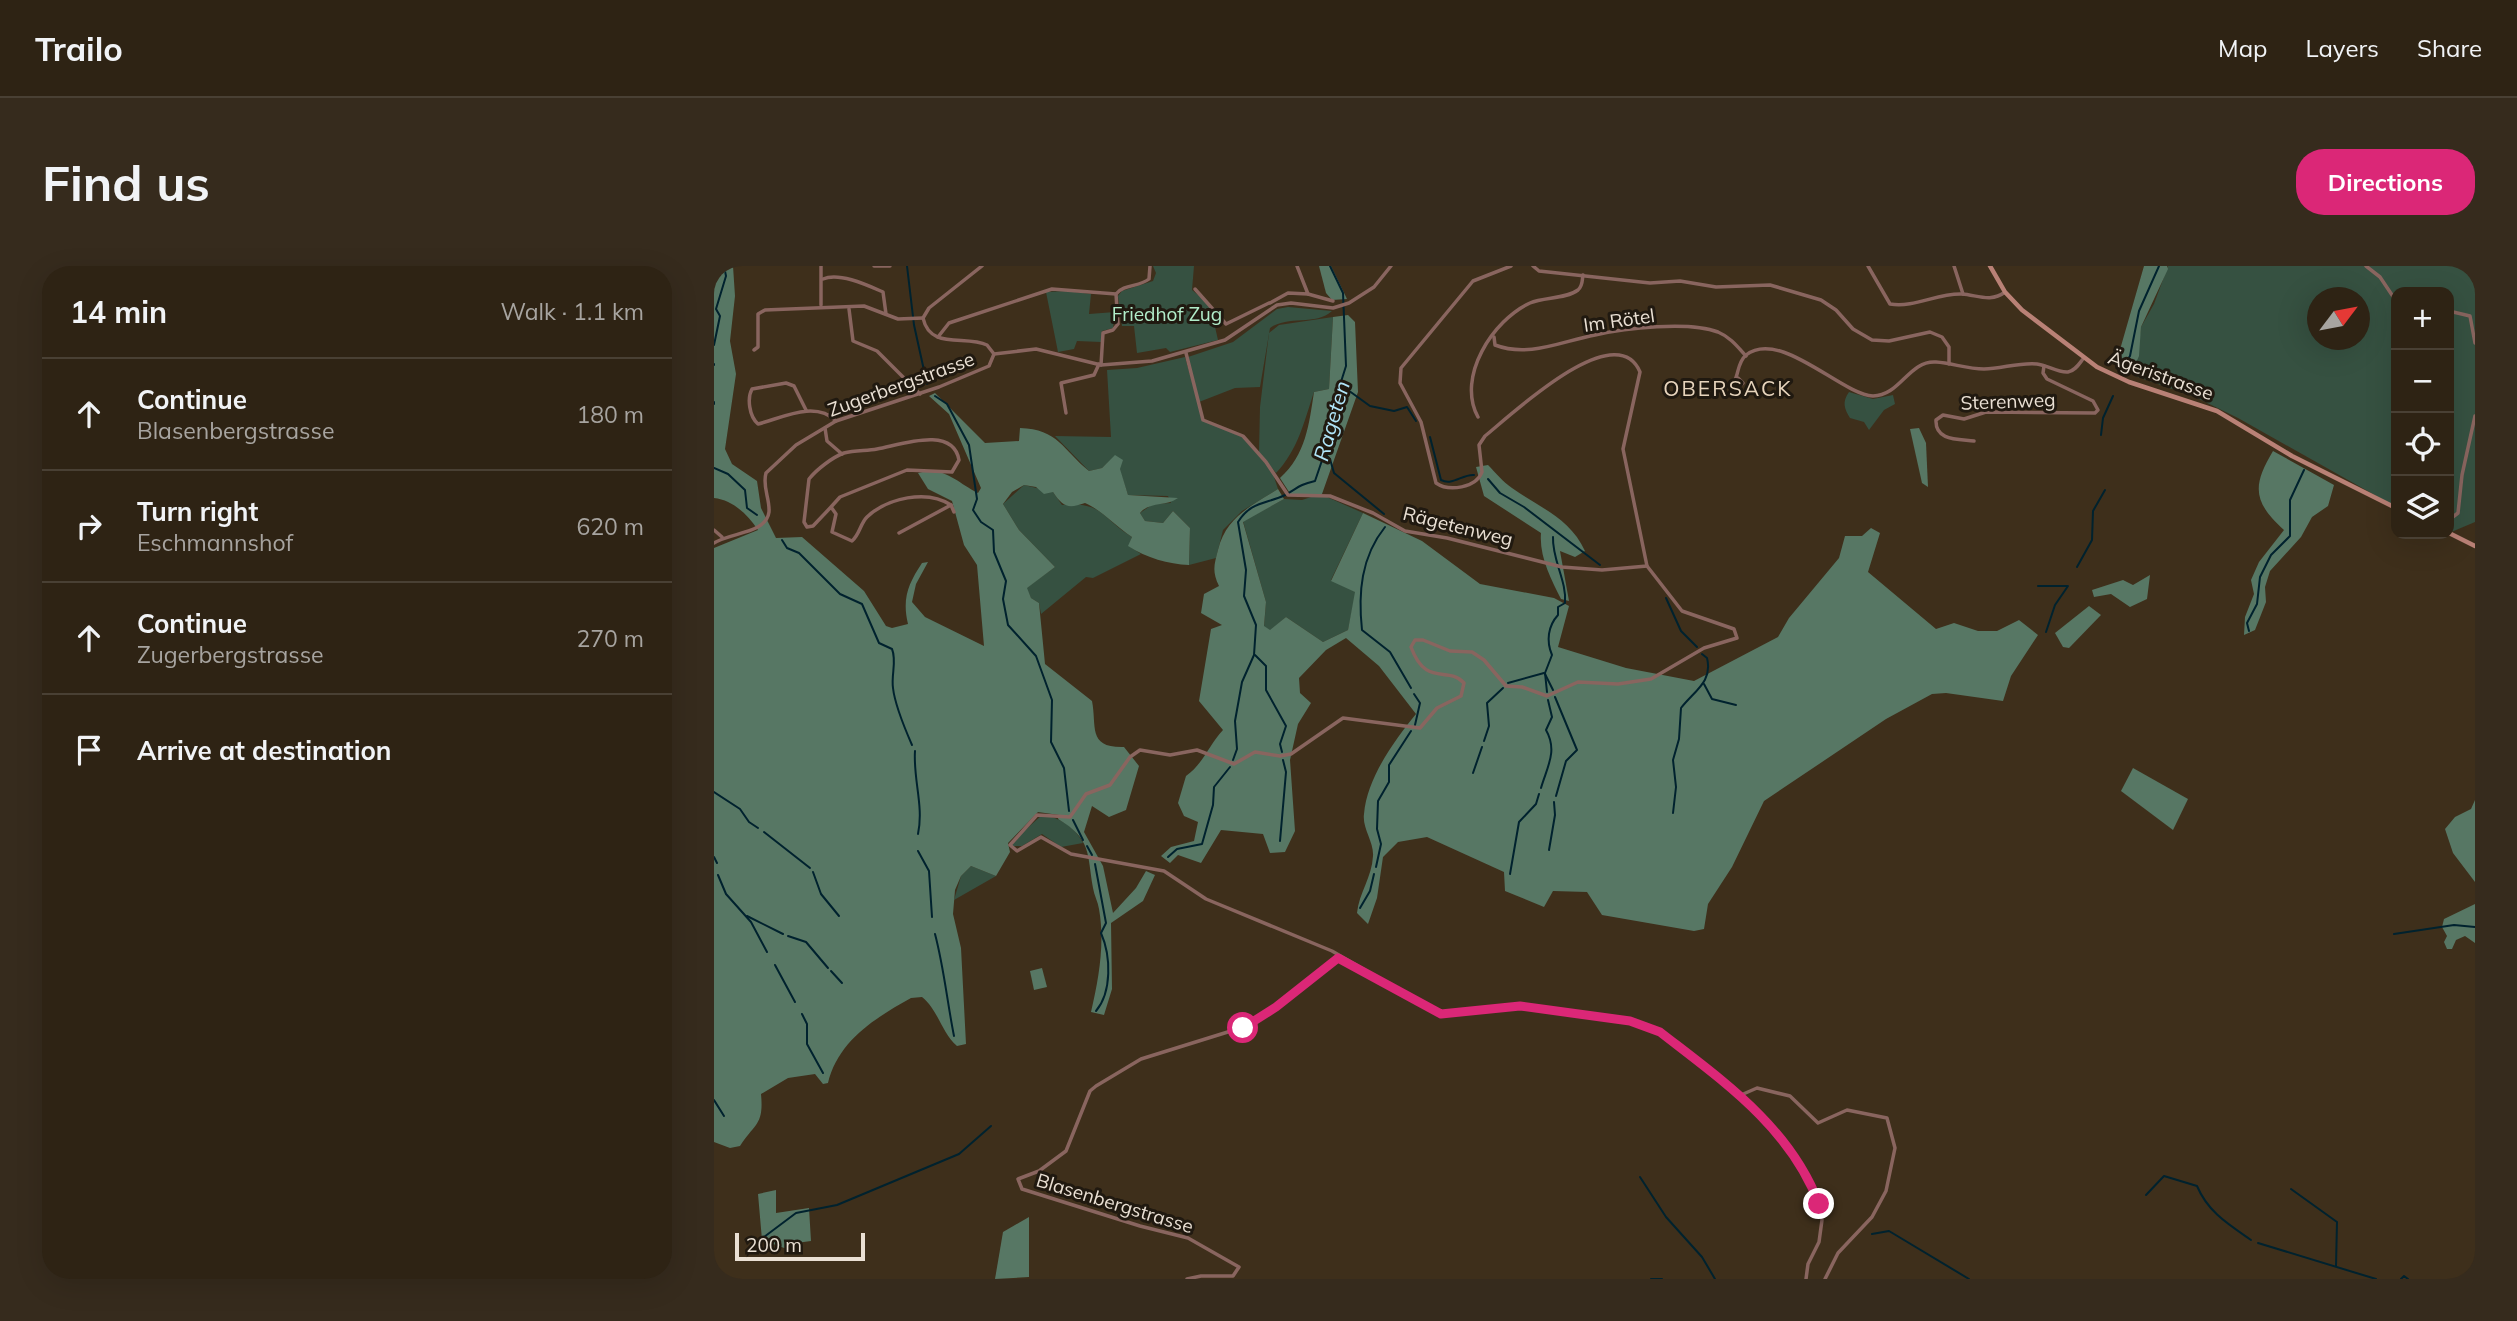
<!DOCTYPE html>
<meta charset="utf-8">
<style>
body{margin:0;font-family:Mulish,sans-serif;background:#362b1d;color:#f1f3f6}
.controls{position:absolute;right:21px;top:21px;display:grid;overflow:hidden;border-radius:14px;box-shadow:0 7px 28px #0002}
.controls button{width:63px;height:63px;display:grid;place-items:center;padding:0;border:0;border-bottom:2px solid #494034;background:#2e2314;color:#f1f3f6;font:35px sans-serif}
.compass{position:absolute;left:1593px;top:21px;width:63px;height:63px;border-radius:50%;background:#2e2314;box-shadow:0 7px 28px #0002;rotate:58deg}
.scale{position:absolute;left:21px;bottom:18px;width:130px;box-sizing:border-box;padding-left:7px;border:4px solid #eae0d4;border-top:0;font-size:19px;line-height:24px;white-space:nowrap;color:#eae0d4;-webkit-text-stroke:5px #201910;paint-order:stroke}
.stop{position:absolute;width:21px;height:21px;margin:-16px;border:5px solid #db2777;border-radius:50%;background:#fff}
.stop.end{background:#db2777;border-color:#fff;box-shadow:0 2px 7px #0008}
.list{margin:0;padding:0;list-style:none}
h2{display:flex;justify-content:space-between;align-items:center;height:91px;margin:0;padding:0 28px;font-size:30px}
h2 small{font-size:23px;font-weight:400;color:#a7a4a0}
.list li{display:grid;grid-template-columns:46px 1fr auto;gap:21px;align-items:center;box-sizing:border-box;height:112px;padding:0 28px;border-top:2px solid #494034}
.list b{display:block;font-size:26px;white-space:nowrap}
.list p{margin:0;font-size:23px;white-space:nowrap;color:#a7a4a0}
.list em{font-size:23px;font-style:normal;color:#a7a4a0}
.icon{flex:none;width:38px;height:38px;fill:none;stroke:currentColor;stroke-width:2;stroke-linecap:round;stroke-linejoin:round}
.map{position:relative;flex:none;width:1761px;height:1013px;overflow:hidden;border-radius:28px}
header{display:flex;align-items:center;gap:42px;box-sizing:border-box;height:98px;padding:0 35px;background:#2e2314;border-bottom:2px solid #494034}
header strong{font-size:33px}
nav{display:flex;gap:38px;margin-inline-start:auto;font-size:24px}
.intro{display:flex;align-items:center;justify-content:space-between;box-sizing:border-box;height:168px;padding:0 42px}
h1{margin:0;font-size:49px}
.button{padding:18px 32px;border-radius:28px;background:#db2777;color:#fff;font-size:24px;font-weight:700}
main{display:flex;gap:42px;padding:0 42px}
aside{flex:1;background:#2e2314;border-radius:28px;box-shadow:0 7px 28px #0002}
.map>svg:first-child{display:block}
.green{fill:#365141;fill-rule:evenodd}
.forest{fill:#577764}
.lines{fill:none;stroke-linecap:round;stroke-linejoin:round}
.stream{stroke:#00222e;stroke-width:2}
.minor{stroke:#89655f;stroke-width:3.5}
.secondary{stroke:#b98176;stroke-width:4.5}
.route{stroke:#db2777;stroke-width:9}
.labels{text-anchor:middle;stroke-width:6;stroke-linejoin:round;paint-order:stroke}
.park-label{font-size:19px;fill:#b1ecc9;stroke:#201910}
.street-label{font-size:19px;fill:#eae0d4;stroke:#201910}
.neighbourhood-label{font-size:21px;letter-spacing:2px;fill:#e7d4bc;stroke:#201910}
.water-label{font-size:21px;font-style:italic;fill:#b0e5f9;stroke:#201910}
</style>
<header>
<strong>Trailo</strong>
<nav><a>Map</a><a>Layers</a><a>Share</a></nav>
</header>
<div class="intro"><h1>Find us</h1><a class="button">Directions</a></div>
<main>
<aside>
<h2>14 min<small>Walk · 1.1 km</small></h2>
<ul class="list">
<li><svg class="icon" aria-label="ahead" viewBox="0 0 24 24"><path d="M12 20V5M6 11l6-6 6 6"/></svg><div><b>Continue</b><p>Blasenbergstrasse</p></div><em>180 m</em></li>
<li><svg class="icon" aria-label="right" viewBox="0 0 24 24"><path d="M7 20v-9h11M14 6l5 5-5 5"/></svg><div><b>Turn right</b><p>Eschmannshof</p></div><em>620 m</em></li>
<li><svg class="icon" aria-label="ahead" viewBox="0 0 24 24"><path d="M12 20V5M6 11l6-6 6 6"/></svg><div><b>Continue</b><p>Zugerbergstrasse</p></div><em>270 m</em></li>
<li><svg class="icon" aria-label="arrive" viewBox="0 0 24 24"><path d="M6 21V4h12l-3 4 3 4H6"/></svg><div><b>Arrive at destination</b></div></li>
</ul>
</aside>
<div class="map">
<svg width="1761" height="1013" viewBox="0 0 1761 1013">
<rect width="100%" height="100%" fill="#3e2f1b"/>
<g class="green">
<path d="M 439,0 L 480,0 L 478,24 L 496,39 L 504,74 L 456,86 L 452,82 L 423,87 L 420,60 L 408,60 L 404,30 L 408,25 L 439,15 L 442,7 Z"/>
<path d="M 1454,0 L 1761,0 L 1761,256 L 1735,267 L 1735,26 L 1682,26 L 1682,241 L 1524,152 L 1481,131 L 1421,110 L 1427,61 L 1440,38 ZM 1604,32 L 1646,32 L 1646,74 L 1604,74 Z"/>
<path d="M 352,25 L 377,28 L 375,48 L 401,46 L 399,62 L 388,65 L 387,76 L 363,75 L 360,83 L 344,86 L 332,26 Z"/>
<path d="M 574,41 L 618,45 C 602,60 574,49 556,62 L 546,121 L 521,122 L 485,136 L 474,91 L 519,76 L 563,43 Z"/>
<path d="M 619,51 L 615,123 L 600,126 C 590,156 584,184 562,207 L 545,186 L 546,141 L 555,67 L 565,59 Z"/>
<path d="M 471,91 L 489,154 L 528,171 L 558,205 L 564,223 L 528,245 L 509,264 L 502,292 L 475,299 L 476,262 L 459,245 L 449,257 L 431,255 L 426,247 L 439,238 L 457,237 L 454,230 L 414,229 L 401,190 L 388,202 L 375,205 L 341,170 L 397,171 L 393,104 L 423,102 Z"/>
<path d="M 1135,126 L 1159,133 L 1179,129 L 1181,138 L 1170,144 L 1155,164 L 1150,156 L 1136,152 C 1130,142 1128,136 1135,126 Z"/>
<path d="M 310,219 L 339,226 L 348,239 C 390,236 386,251 418,271 L 415,280 L 427,288 L 379,312 L 372,311 L 327,348 L 325,337 L 317,332 L 312,322 L 341,301 L 305,264 L 289,238 Z"/>
<path d="M 597,231 L 613,231 L 649,247 L 617,314 L 642,326 L 634,364 L 609,376 L 572,351 L 556,365 L 550,361 L 552,336 L 529,255 L 570,233 L 588,234 Z"/>
<path d="M 328,549 C 347,552 360,560 369,577 L 347,581 L 328,568 L 308,580 L 298,580 L 299,575 Z"/>
<path d="M 257,600 L 282,610 L 240,634 L 247,610 Z"/>
</g>
<g class="forest">
<path d="M 0,0 L 19,0 L 21,30 L 16,75 L 22,108 L 11,183 L 18,198 L 43,215 L 47,242 L 62,272 L 88,271 L 150,325 L 172,360 L 178,362 L 194,358 C 188,333 194,318 208,297 L 214,296 L 202,318 L 198,336 L 211,351 L 270,380 L 263,299 L 250,279 L 238,235 L 214,223 L 204,207 C 231,200 242,216 264,227 L 267,222 L 235,148 L 215,130 L 221,127 L 271,177 L 305,175 L 306,162 C 344,163 349,184 375,205 L 388,202 L 401,189 L 409,194 L 406,203 L 414,229 L 464,232 C 452,241 436,235 426,247 L 431,255 L 449,257 L 459,245 L 476,262 L 475,299 C 454,298 433,292 414,280 L 418,271 C 401,260 389,245 371,237 C 354,243 349,241 339,226 L 330,228 L 322,221 L 310,219 L 298,226 L 289,238 L 305,264 L 341,301 L 313,322 L 317,332 L 325,337 L 331,398 L 378,435 C 383,460 373,482 410,481 L 425,500 L 412,544 L 395,551 L 378,540 L 370,566 L 389,600 L 399,647 L 422,622 L 432,605 L 441,609 L 429,635 L 397,657 L 398,723 L 390,749 L 377,746 C 385,712 391,677 385,643 C 384,636 380,629 379,622 C 373,588 378,573 344,553 L 345,549 L 324,546 L 294,577 L 296,586 L 282,610 L 257,600 L 247,610 L 241,624 L 239,648 L 247,682 L 252,778 L 243,780 C 227,766 225,745 208,731 L 197,732 C 161,752 124,775 114,817 L 109,818 L 101,808 L 74,812 L 47,828 C 50,859 41,857 26,880 L 16,882 L 0,876 L 0,282 L 44,264 C 34,249 19,234 0,232 Z"/>
<path d="M 605,0 L 617,0 L 633,33 L 618,34 L 612,27 Z"/>
<path d="M 1430,0 L 1453,0 L 1454,3 L 1427,61 L 1425,90 L 1417,108 L 1401,101 Z"/>
<path d="M 634,49 L 641,56 L 644,126 L 608,228 L 577,229 L 566,212 C 592,189 595,158 600,126 L 615,123 L 619,51 Z"/>
<path d="M 1205,162 L 1212,177 L 1214,221 L 1208,217 L 1196,163 Z"/>
<path d="M 1559,185 L 1620,219 L 1614,240 L 1598,251 L 1587,271 L 1556,305 L 1551,321 L 1552,336 L 1541,364 L 1530,369 L 1531,351 L 1540,328 L 1537,314 L 1545,296 L 1570,264 C 1539,236 1538,220 1559,185 Z"/>
<path d="M 774,199 C 782,207 789,216 798,222 C 826,242 856,252 871,285 L 861,291 L 846,285 L 855,335 L 847,333 C 837,313 825,290 827,267 L 770,230 L 762,201 Z"/>
<path d="M 564,223 L 570,233 L 529,256 L 552,336 L 550,360 L 556,364 L 572,351 L 609,376 L 634,364 L 641,326 L 617,315 L 649,247 L 708,275 L 766,318 L 840,332 L 855,340 L 844,381 L 912,402 L 980,415 L 1064,371 L 1075,352 L 1125,292 L 1131,270 L 1148,270 L 1157,262 L 1166,267 L 1154,306 L 1222,363 L 1240,357 L 1264,365 L 1283,365 L 1305,354 L 1324,369 L 1297,410 L 1289,435 L 1232,427 L 1218,428 L 1172,453 L 1050,535 L 1018,601 L 994,638 L 990,663 L 980,665 L 888,649 L 873,626 L 839,625 L 830,641 L 791,625 L 790,606 L 713,571 L 684,576 L 669,591 L 663,632 L 654,658 L 643,647 C 645,627 658,611 659,590 C 660,576 648,562 650,548 C 653,512 680,475 702,448 L 665,400 L 632,372 L 612,384 L 585,412 L 586,427 L 597,437 L 584,458 L 576,494 L 581,565 L 571,586 L 556,587 L 549,568 L 507,564 L 487,597 L 464,589 L 456,597 L 447,590 L 457,581 L 480,575 L 484,556 L 470,550 L 464,537 L 472,510 C 489,498 495,479 509,464 L 485,435 L 497,363 L 508,359 L 487,347 L 490,328 L 505,320 C 498,306 500,299 504,284 C 512,251 537,240 564,223 Z"/>
<path d="M 1436,309 L 1433,333 L 1416,341 L 1397,328 L 1380,331 L 1378,324 L 1409,314 L 1419,319 Z"/>
<path d="M 1375,340 L 1387,349 L 1355,382 L 1349,381 L 1341,367 Z"/>
<path d="M 1419,502 L 1474,533 L 1459,564 L 1407,525 Z"/>
<path d="M 1761,534 L 1761,616 L 1739,587 L 1731,563 L 1741,551 L 1757,543 Z"/>
<path d="M 1761,638 L 1761,677 L 1751,670 L 1742,674 L 1738,683 L 1733,683 L 1730,676 L 1733,670 L 1728,661 L 1730,653 Z"/>
<path d="M 328,702 L 333,721 L 320,724 L 316,705 Z"/>
<path d="M 62,924 L 62,947 L 95,942 L 97,975 L 75,978 L 73,983 L 48,974 L 44,928 Z"/>
<path d="M 315,951 L 315,1011 L 281,1013 L 289,966 Z"/>
</g>
<g class="lines">
<g class="stream">
<path d="M 193,0 L 200,59 L 213,118"/>
<path d="M 0,79 L 6,50 L 2,43 L 12,10 L 10,0"/>
<path d="M 0,98 L 0,99"/>
<path d="M 1408,101 L 1416,90 L 1425,45 L 1445,0"/>
<path d="M 627,119 L 656,140 L 680,145 L 693,141 L 702,155"/>
<path d="M 221,130 L 233,138 L 255,179 L 263,233 L 259,244 L 267,256 L 279,264 L 280,286 L 292,315 L 289,333 L 294,359 L 322,390 L 338,434 L 337,476 L 350,502 L 355,545"/>
<path d="M 0,136 L 0,138"/>
<path d="M 1387,169 L 1389,152 L 1399,130"/>
<path d="M 716,171 L 727,214 C 739,220 748,208 760,209"/>
<path d="M 609,186 L 616,193 L 620,207 L 670,248"/>
<path d="M 0,202 L 14,208 L 31,224 L 33,242 L 43,249"/>
<path d="M 774,213 L 786,227 L 810,241 L 886,299"/>
<path d="M 671,261 C 647,291 644,327 648,364 L 676,386 L 697,422"/>
<path d="M 68,274 L 73,282 L 85,287 L 126,328 L 148,338 L 165,377 L 178,383 C 183,395 177,409 179,422 C 181,440 191,463 198,479"/>
<path d="M 1363,301 L 1378,274 L 1379,245 L 1391,224"/>
<path d="M 1324,320 L 1353,320"/>
<path d="M 952,332 L 967,365 L 983,381"/>
<path d="M 1535,365 L 1533,357 L 1543,338 L 1546,311 L 1557,289 L 1576,270 L 1576,234 L 1590,204"/>
<path d="M 1332,366 L 1341,339 L 1354,320"/>
<path d="M 541,389 L 552,400 L 552,424 L 572,460 L 566,478 L 568,486"/>
<path d="M 831,408 L 839,424"/>
<path d="M 794,417 L 830,407"/>
<path d="M 990,418 L 998,433 L 1022,439"/>
<path d="M 833,426 L 831,407 L 838,389 C 832,375 834,360 844,349 L 844,341 L 851,337 C 853,315 838,294 839,271"/>
<path d="M 700,428 L 706,437 L 701,459"/>
<path d="M 841,431 L 863,484 L 852,495 L 842,530"/>
<path d="M 770,475 L 775,460 L 773,437 L 789,422"/>
<path d="M 201,485 C 199,513 210,540 204,568"/>
<path d="M 519,494 L 523,483 L 521,455 L 528,416 L 540,389 L 542,359 L 530,330 L 532,304 L 524,256 C 537,235 553,238 571,229 C 584,222 584,219 601,215 L 618,165 L 621,141 L 628,131 L 626,119 L 632,100 L 629,27 L 616,0"/>
<path d="M 759,507 L 768,481"/>
<path d="M 827,522 C 833,501 844,485 832,464 L 838,451 L 834,434"/>
<path d="M 0,526 L 26,543 L 35,556 L 44,562"/>
<path d="M 959,547 L 962,521 L 959,494 L 965,473 L 967,442 C 980,425 999,416 993,392 L 988,388"/>
<path d="M 359,554 L 369,574"/>
<path d="M 50,566 L 96,602"/>
<path d="M 566,575 L 572,506 L 569,494"/>
<path d="M 373,580 L 378,589"/>
<path d="M 835,584 L 841,549 L 840,536"/>
<path d="M 204,585 L 215,605 L 218,651"/>
<path d="M 0,591 L 3,597"/>
<path d="M 454,591 L 463,583 L 488,578 L 499,539 L 500,521 L 516,501"/>
<path d="M 381,598 L 392,657 L 387,667 C 397,690 398,726 382,745"/>
<path d="M 662,601 L 667,578 L 663,563 L 664,535 L 675,516 L 675,499 L 697,465"/>
<path d="M 99,606 L 107,628 L 125,650"/>
<path d="M 796,608 L 805,556 L 822,538 L 825,528"/>
<path d="M 4,609 L 12,628 L 37,656 L 53,686"/>
<path d="M 646,642 L 656,625 L 660,608"/>
<path d="M 33,650 L 69,668"/>
<path d="M 221,668 C 230,702 233,735 240,770"/>
<path d="M 1680,668 L 1740,659 L 1761,661"/>
<path d="M 74,670 L 92,676 L 114,702"/>
<path d="M 61,699 L 81,736"/>
<path d="M 117,705 L 128,717"/>
<path d="M 88,748 L 93,758 L 93,778 L 109,807"/>
<path d="M 0,834 L 10,850"/>
<path d="M 926,911 L 952,951 L 988,991 L 1001,1013"/>
<path d="M 1577,923 L 1623,956 L 1622,1000"/>
<path d="M 1432,929 L 1450,910 L 1483,920 C 1494,946 1514,958 1537,974"/>
<path d="M 1158,968 L 1175,965 L 1255,1013"/>
<path d="M 50,971 L 82,947 L 123,939 L 245,888 L 277,860"/>
<path d="M 1544,977 L 1662,1013"/>
<path d="M 937,1013 L 948,1013"/>
<path d="M 1687,1013 L 1690,1010 L 1694,1013"/>
</g>
<g class="minor">
<path d="M 107,0 L 107,39"/>
<path d="M 160,0 L 176,0"/>
<path d="M 797,0 L 759,15 L 687,102 L 686,117 L 707,156 L 722,217 C 735,226 762,222 768,206 L 765,179 L 771,170 C 796,150 902,49 926,106 L 909,183 L 933,300 L 968,345 L 1020,363 L 1023,372 L 990,382 L 937,413 L 904,418 L 864,416 L 833,430 L 808,421 L 792,420 L 770,394 L 758,386 L 736,385 L 709,374 L 701,374 L 697,381 C 712,422 734,399 750,417 L 747,430 L 723,442 L 706,462 L 629,452 L 577,488 L 566,490 L 541,486 L 520,498 L 483,484 L 456,489 L 426,484 L 416,491 L 396,519 L 372,528 L 356,551 L 323,549 L 296,579 L 303,585 L 327,571 L 357,588 L 450,605 L 492,633 L 618,685 L 727,748 L 806,740 L 916,755 L 946,766 L 1044,844 L 1088,899 L 1105,938 L 1108,954 L 1105,976 L 1094,998 L 1092,1013"/>
<path d="M 819,0 L 825,5 L 936,17 L 966,15 L 1002,21 L 1056,19 L 1107,34 L 1122,44 L 1139,63 L 1158,74 L 1175,75 L 1216,66 L 1228,71 L 1235,81 L 1235,98"/>
<path d="M 1154,0 L 1176,38 C 1201,42 1223,27 1248,28 C 1263,29 1277,37 1291,26"/>
<path d="M 1240,0 L 1249,28"/>
<path d="M 1652,0 L 1666,11 L 1682,35"/>
<path d="M 109,13 C 125,6 153,19 169,26 L 172,48"/>
<path d="M 481,23 L 512,58 L 555,37"/>
<path d="M 594,28 L 619,35"/>
<path d="M 556,37 L 574,27 L 594,28 L 583,0"/>
<path d="M 135,43 L 139,75 L 163,85 L 206,128"/>
<path d="M 1735,45 L 1756,50 L 1761,77"/>
<path d="M 224,71 L 235,57 L 338,23 L 402,28 C 410,18 425,21 435,13 L 436,0"/>
<path d="M 780,71 L 781,79 C 815,92 848,75 881,69 C 911,62 975,55 1004,66 C 1016,71 1023,80 1032,90"/>
<path d="M 40,84 L 44,81 L 44,48 L 51,44 L 150,40 L 184,53 L 209,52"/>
<path d="M 472,87 L 489,154 L 529,170 L 552,196 L 574,229 L 616,230 L 659,247 L 691,265 L 733,272 L 848,301 L 888,304 L 933,300"/>
<path d="M 280,88 L 322,83 L 387,99 L 438,95 L 511,74 L 563,39 L 577,37 L 619,42 L 635,37 L 660,21 L 677,0"/>
<path d="M 387,99 L 389,67 L 399,64 L 404,58 L 402,28"/>
<path d="M 1024,112 L 1029,117 L 1025,121"/>
<path d="M 1025,121 L 1020,116 C 1025,108 1023,97 1032,89 C 1066,62 1128,129 1159,130 C 1186,130 1195,94 1222,96 C 1238,97 1253,103 1270,103 C 1287,103 1306,96 1323,98 C 1333,99 1344,107 1354,106 C 1361,105 1365,98 1369,93"/>
<path d="M 92,144 L 80,120 L 72,117 L 38,123 C 33,132 35,150 44,158 C 68,152 101,134 122,155"/>
<path d="M 352,147 L 347,117 L 380,109 L 385,98"/>
<path d="M 764,151 C 742,111 779,54 816,37 C 830,31 852,33 864,24 C 869,20 868,14 869,9"/>
<path d="M 111,162 L 113,175 L 128,188"/>
<path d="M 1260,175 C 1244,173 1221,175 1222,154 L 1229,149 L 1250,153 L 1272,146 L 1381,147 L 1384,144 L 1379,135 L 1333,113 L 1329,107 L 1330,100"/>
<path d="M 117,241 L 126,231 L 193,204 L 238,206 L 245,194 C 239,159 186,179 163,183 C 153,185 141,184 130,187 C 119,191 103,203 95,213 L 90,256 L 93,261 L 99,260 L 117,241 L 122,248 L 118,266 L 138,275 C 146,268 146,258 153,251 C 173,232 213,223 237,239 L 240,246"/>
<path d="M 1735,254 L 1744,247 L 1748,209 L 1761,150"/>
<path d="M 0,264 L 8,271"/>
<path d="M 185,267 L 237,239"/>
<path d="M 0,277 C 17,266 52,268 55,246 C 56,232 48,221 52,207 L 82,179 L 122,155 L 225,121 L 275,100 L 280,88 L 273,79 C 251,69 216,84 209,52 L 215,42 L 268,0"/>
<path d="M 1027,829 L 1043,822 L 1076,830 L 1104,857 L 1133,844 L 1173,852 L 1181,882 L 1172,925 L 1158,951 L 1124,987 L 1111,1013"/>
<path d="M 473,1013 L 487,1010 L 519,1010 L 525,1001 L 474,972 L 426,960 L 308,923 L 304,913 L 325,905 L 352,885 L 376,825 L 382,820 L 427,793 L 533,760 L 624,692"/>
</g>
<g class="secondary">
<path d="M 1276,0 L 1291,26 L 1308,44 L 1383,101 L 1415,116 L 1503,145 L 1578,190 L 1682,242"/>
<path d="M 1735,267 L 1761,280"/>
</g>
</g>
<g class="lines">
<path class="route" d="M 529,762 L 562,741 L 624,692 L 727,748 L 806,740 L 916,755 L 946,766 C 1009,815 1076,861 1105,938"/>
</g>
<g class="labels">
<g class="park-label">
<text x="453" y="55">Friedhof Zug</text>
</g>
<g class="street-label">
<text transform="translate(905 54) rotate(-8)" y="7">Im Rötel</text>
<text transform="translate(1447 109) rotate(20)" y="7">Ägeristrasse</text>
<text transform="translate(187 118) rotate(-20)" y="7">Zugerbergstrasse</text>
<text transform="translate(1294 135) rotate(-2)" y="7">Sterenweg</text>
<text transform="translate(744 260) rotate(14)" y="7">Rägetenweg</text>
<text transform="translate(401 937) rotate(17)" y="7">Blasenbergstrasse</text>
</g>
<g class="neighbourhood-label">
<text x="1014" y="130">OBERSACK</text>
</g>
<g class="water-label">
<text transform="translate(618 155) rotate(-74)" y="7">Rageten</text>
</g>
</g>
</svg>
<div class="controls">
<button>+</button>
<button>−</button>
<button><svg class="icon" aria-label="locate" viewBox="0 0 24 24"><circle cx="12" cy="12" r="6"/><path d="M12 2v4M12 18v4M2 12h4M18 12h4"/></svg></button>
<button><svg class="icon" aria-label="layers" viewBox="0 0 24 24"><path d="M12 4l9 5-9 5-9-5zM3 14l9 5 9-5"/></svg></button>
</div>
<svg class="compass" viewBox="-18 -18 36 36"><path d="M0-13l5 13h-10z" fill="#e53935"/><path d="M0 13l5-13h-10z" fill="#a7a4a0"/></svg>
<div class="scale">200 m</div>
<div class="stop" style="left:529px;top:762px"></div>
<div class="stop end" style="left:1105px;top:938px"></div>
</div>
</main>
